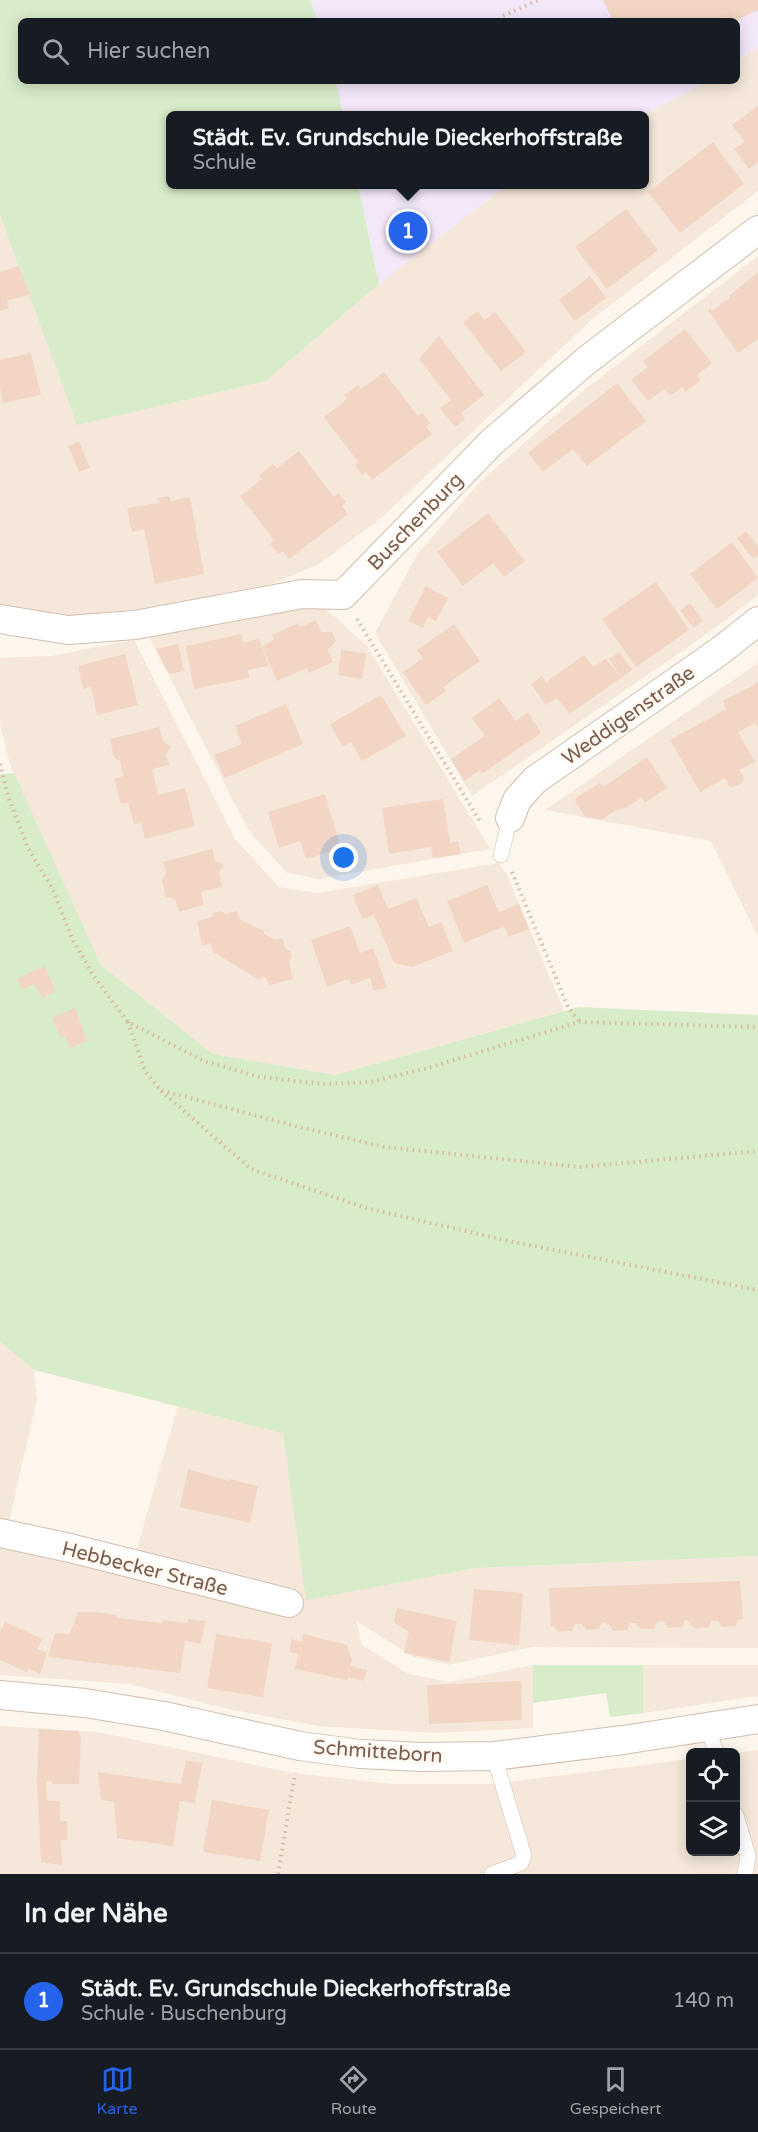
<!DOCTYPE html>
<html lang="de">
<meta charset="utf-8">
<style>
body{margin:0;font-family:"Varela Round",sans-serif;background:#20242c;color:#f1f3f6}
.controls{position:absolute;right:18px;bottom:18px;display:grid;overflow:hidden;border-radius:9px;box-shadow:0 3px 15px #0003}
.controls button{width:54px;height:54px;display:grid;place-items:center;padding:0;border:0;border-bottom:2px solid #363941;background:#171b24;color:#f1f3f6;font:30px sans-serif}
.you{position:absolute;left:344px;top:858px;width:21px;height:21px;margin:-15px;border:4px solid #fff;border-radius:50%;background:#1a73e8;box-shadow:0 0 0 9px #1a73e833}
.badge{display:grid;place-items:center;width:39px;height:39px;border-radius:50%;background:#2563eb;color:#fff;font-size:20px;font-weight:700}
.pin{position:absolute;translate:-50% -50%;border:3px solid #fff;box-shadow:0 2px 6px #0006}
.popup{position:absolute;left:166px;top:111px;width:483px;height:78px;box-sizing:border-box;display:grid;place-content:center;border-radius:9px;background:#171b24;filter:drop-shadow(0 2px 4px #0005);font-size:20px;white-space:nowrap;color:#9ea1a6}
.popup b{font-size:22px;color:#f1f3f6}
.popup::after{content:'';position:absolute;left:50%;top:100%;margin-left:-12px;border:12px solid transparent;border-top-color:#171b24}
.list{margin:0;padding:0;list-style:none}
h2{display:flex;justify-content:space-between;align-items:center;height:78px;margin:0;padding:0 24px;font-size:26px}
h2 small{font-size:20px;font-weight:400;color:#9ea1a6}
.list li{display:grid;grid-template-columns:39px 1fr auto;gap:18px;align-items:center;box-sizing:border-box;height:96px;padding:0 24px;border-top:2px solid #363941}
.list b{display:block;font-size:22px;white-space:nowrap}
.list p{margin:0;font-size:20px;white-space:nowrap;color:#9ea1a6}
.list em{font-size:20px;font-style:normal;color:#9ea1a6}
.icon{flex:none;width:33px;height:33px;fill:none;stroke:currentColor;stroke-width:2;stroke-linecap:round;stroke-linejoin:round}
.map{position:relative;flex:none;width:758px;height:1874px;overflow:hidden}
.search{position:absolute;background:#171b24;box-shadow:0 3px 15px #0003;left:18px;right:18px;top:18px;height:66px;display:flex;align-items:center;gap:15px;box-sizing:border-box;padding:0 21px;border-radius:9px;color:#9ea1a6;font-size:22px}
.sheet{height:174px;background:#171b24}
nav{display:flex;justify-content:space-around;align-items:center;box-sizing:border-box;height:84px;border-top:2px solid #363941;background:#171b24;font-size:16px;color:#9ea1a6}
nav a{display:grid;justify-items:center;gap:3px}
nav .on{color:#2563eb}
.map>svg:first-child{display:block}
.residential{fill:#f5e8da}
.education{fill:#f3e8fa}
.green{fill:#d8ecc9}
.building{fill:#f3d5c3}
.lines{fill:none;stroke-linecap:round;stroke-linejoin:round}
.lane-casing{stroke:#d1beb0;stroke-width:16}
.street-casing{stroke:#d1beb0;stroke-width:30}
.path{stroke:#d9b8a5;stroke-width:4;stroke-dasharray:1.5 4.5;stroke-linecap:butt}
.lane{stroke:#fff;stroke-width:15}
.street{stroke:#fff;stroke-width:28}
.labels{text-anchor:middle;stroke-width:6;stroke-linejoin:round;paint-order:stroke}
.street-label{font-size:20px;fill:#7a5c4d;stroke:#fffaf3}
</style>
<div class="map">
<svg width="758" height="1874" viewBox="0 0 758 1874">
<rect width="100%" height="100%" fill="#fdf6ec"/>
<g class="residential">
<path d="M 758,47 L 758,191 L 590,321 L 380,519 L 319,564 L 272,584 L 95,618 L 14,610 L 0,605 L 0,215 L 12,246 L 266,381 L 379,284 L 507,185 L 645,184 L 645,116 L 642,115 L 709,81 L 737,81 L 737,61 Z"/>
<path d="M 758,256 L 758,595 L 711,631 L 472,796 L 375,633 L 418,553 L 479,483 L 583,391 Z"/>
<path d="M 320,604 L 367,646 L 490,849 L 319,879 L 287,873 L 249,831 L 149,637 Z"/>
<path d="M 134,640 L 235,839 L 279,887 L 317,893 L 499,863 L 507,875 L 564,1011 L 335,1075 L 213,1054 L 101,965 L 10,765 L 0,723 L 0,658 L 50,656 Z"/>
<path d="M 758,663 L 758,937 L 711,841 L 545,810 Z"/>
<path d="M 0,1342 L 34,1370 L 37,1399 L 7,1530 L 0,1528 Z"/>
<path d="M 178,1406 L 284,1433 L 307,1599 L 476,1568 L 758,1556 L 758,1648 L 532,1647 L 449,1665 L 414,1657 L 356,1621 L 362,1645 L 409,1674 L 449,1682 L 533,1665 L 533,1728 L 435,1733 L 318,1726 L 223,1708 L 130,1684 L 0,1675 L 0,1544 L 133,1562 Z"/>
<path d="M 643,1665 L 758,1665 L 758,1696 L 643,1713 Z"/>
<path d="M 0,1726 L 98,1732 L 294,1773 L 392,1784 L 492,1784 L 690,1759 L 690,1852 L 736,1852 L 736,1753 L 758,1750 L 758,1874 L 0,1874 Z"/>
</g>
<g class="education">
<path d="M 310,0 L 758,0 L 758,47 L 737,61 L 737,21 L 317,21 Z"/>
<path d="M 336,81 L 709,81 L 642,116 L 343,115 Z"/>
<path d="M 358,184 L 507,185 L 379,284 Z"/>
</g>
<g class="green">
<path d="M 0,0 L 310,0 L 317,21 L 21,21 L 21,81 L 336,81 L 343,115 L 171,116 L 171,184 L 358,185 L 379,284 L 266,381 L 77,425 L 0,215 Z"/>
<path d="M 14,773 L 101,965 L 213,1054 L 335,1075 L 579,1007 L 758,1015 L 758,1556 L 476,1568 L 306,1600 L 283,1433 L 34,1370 L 0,1342 L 0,774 Z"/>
<path d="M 533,1665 L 643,1665 L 643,1713 L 610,1717 L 606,1693 L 533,1703 Z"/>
</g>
<g class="building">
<path d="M 603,0 L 758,0 L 758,10 L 735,21 L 613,21 Z"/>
<path d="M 758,106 L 758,162 L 749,169 L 734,149 L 745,142 L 732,125 Z"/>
<path d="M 713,142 L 744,184 L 680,233 L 648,192 Z"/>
<path d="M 626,209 L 658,250 L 607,289 L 575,247 Z"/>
<path d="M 19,266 L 30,295 L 7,300 L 9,308 L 0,311 L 0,272 Z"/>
<path d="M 758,272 L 758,339 L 738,353 L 708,310 L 710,308 L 712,311 L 730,298 L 729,296 Z"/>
<path d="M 590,276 L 606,298 L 575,321 L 559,300 Z"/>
<path d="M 478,311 L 484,320 L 495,312 L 526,352 L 501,371 L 463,322 Z"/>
<path d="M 685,329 L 712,363 L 697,375 L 701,380 L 685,392 L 682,387 L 670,396 L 664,389 L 648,401 L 631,380 L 648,367 L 643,361 Z"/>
<path d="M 439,336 L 484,395 L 461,413 L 465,419 L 455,427 L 440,408 L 451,400 L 419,359 Z"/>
<path d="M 31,353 L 41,395 L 3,403 L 0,388 L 0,360 Z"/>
<path d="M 384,372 L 418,416 L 422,413 L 430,423 L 426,426 L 432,434 L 372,480 L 366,472 L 362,475 L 355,465 L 358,462 L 324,417 L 347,399 L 344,395 L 358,385 L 361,389 Z"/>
<path d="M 617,383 L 646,421 L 587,466 L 573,449 L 543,472 L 528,453 Z"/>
<path d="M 79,441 L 90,468 L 79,472 L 68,446 Z"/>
<path d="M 299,451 L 334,497 L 338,493 L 346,502 L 342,506 L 348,514 L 289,559 L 282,551 L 278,554 L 270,544 L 274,540 L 240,496 L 262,479 L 259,475 L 273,464 L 277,468 Z"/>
<path d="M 169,496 L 171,501 L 190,497 L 204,574 L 155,584 L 144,529 L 132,532 L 127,508 L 159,503 L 158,498 Z"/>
<path d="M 488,513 L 525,561 L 504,577 L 493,563 L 463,586 L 437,552 Z"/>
<path d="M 746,531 L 758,546 L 758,555 L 753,559 L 737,538 Z"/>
<path d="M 732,542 L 758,578 L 717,609 L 690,574 Z"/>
<path d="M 656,582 L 689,630 L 636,667 L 602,619 Z"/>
<path d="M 426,586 L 448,598 L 436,621 L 428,617 L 423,628 L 408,621 Z"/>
<path d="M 690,603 L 703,621 L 693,628 L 680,610 Z"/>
<path d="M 316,620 L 321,632 L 332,632 L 336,641 L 328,650 L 333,662 L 309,673 L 307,668 L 277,681 L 262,646 L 274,640 L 272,635 L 298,623 L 300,627 Z"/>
<path d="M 454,624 L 480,661 L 443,687 L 446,691 L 426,705 L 403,672 L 423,658 L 417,650 Z"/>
<path d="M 241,634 L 243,643 L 259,639 L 269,666 L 248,670 L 249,678 L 194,689 L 186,646 Z"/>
<path d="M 178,644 L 184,671 L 169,674 L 156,649 Z"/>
<path d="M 341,650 L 366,653 L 362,679 L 338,675 Z"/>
<path d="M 620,652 L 632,670 L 621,678 L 609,659 Z"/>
<path d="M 125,654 L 138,705 L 97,715 L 91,687 L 83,689 L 78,666 Z"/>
<path d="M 584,655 L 593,667 L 606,659 L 621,678 L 569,714 L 557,698 L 546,705 L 531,684 L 542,676 L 546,682 Z"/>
<path d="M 758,682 L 758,728 L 755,723 L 738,732 L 755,762 L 739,770 L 744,777 L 743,782 L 733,787 L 729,786 L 725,778 L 700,792 L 670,740 L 726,709 L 723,701 L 756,684 L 755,683 Z"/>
<path d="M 381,695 L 406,736 L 362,761 L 351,742 L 343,747 L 330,724 Z"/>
<path d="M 499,698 L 516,721 L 528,712 L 541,733 L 483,773 L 480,770 L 464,781 L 451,759 L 485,736 L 472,718 Z"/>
<path d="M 286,704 L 303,744 L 225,778 L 214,755 L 242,744 L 235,726 Z"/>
<path d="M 159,727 L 163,741 L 171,747 L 166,754 L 169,765 L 152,769 L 158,795 L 185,788 L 195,826 L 145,839 L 141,823 L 134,824 L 128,803 L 121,804 L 114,779 L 123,776 L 120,761 L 114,758 L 110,739 Z"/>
<path d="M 647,757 L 667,788 L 645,803 L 642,797 L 624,809 L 616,810 L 601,820 L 586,817 L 575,802 L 576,798 L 598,784 L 602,784 L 603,787 Z"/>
<path d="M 325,794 L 341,848 L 306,859 L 300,841 L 279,848 L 268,812 Z"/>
<path d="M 443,799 L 450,843 L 458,841 L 461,854 L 433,858 L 431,847 L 389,854 L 382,808 Z"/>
<path d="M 212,849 L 215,861 L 224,865 L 219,873 L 222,887 L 201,892 L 204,905 L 179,912 L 175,899 L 166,897 L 162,880 L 166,873 L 163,862 Z"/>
<path d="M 378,885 L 388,909 L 416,898 L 429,927 L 441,922 L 453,951 L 412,967 L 394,963 L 374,915 L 362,919 L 353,895 Z"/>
<path d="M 487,885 L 499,912 L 519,904 L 529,929 L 509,937 L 504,926 L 464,943 L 447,901 Z"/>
<path d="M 221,911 L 226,914 L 237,911 L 239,919 L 264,931 L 264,934 L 275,940 L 283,938 L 285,948 L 290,951 L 292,957 L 289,962 L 293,979 L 269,985 L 266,977 L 258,979 L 213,952 L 211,943 L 202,946 L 197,921 L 212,917 L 214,913 Z"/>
<path d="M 350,926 L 360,953 L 373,948 L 387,987 L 374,991 L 370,978 L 351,985 L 349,979 L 327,987 L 311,940 Z"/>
<path d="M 44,966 L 56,991 L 42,998 L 34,984 L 22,990 L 17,979 Z"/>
<path d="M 75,1008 L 87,1041 L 70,1048 L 65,1036 L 61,1038 L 52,1018 Z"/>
<path d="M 188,1469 L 229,1481 L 229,1479 L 258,1486 L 250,1523 L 180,1507 Z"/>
<path d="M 740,1581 L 743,1619 L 738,1619 L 736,1626 L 722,1627 L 718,1621 L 712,1621 L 709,1627 L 695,1629 L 687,1620 L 684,1620 L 682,1627 L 667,1628 L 664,1621 L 657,1621 L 654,1629 L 640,1629 L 636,1623 L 630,1623 L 627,1630 L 613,1631 L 609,1624 L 606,1625 L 606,1622 L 602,1623 L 599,1629 L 586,1630 L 582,1624 L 575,1624 L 572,1631 L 558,1632 L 554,1626 L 551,1626 L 549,1588 Z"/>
<path d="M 474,1589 L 523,1593 L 519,1645 L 469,1640 Z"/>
<path d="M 397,1608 L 457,1621 L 449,1662 L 404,1653 L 409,1632 L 394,1622 Z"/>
<path d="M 78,1612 L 96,1612 L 117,1615 L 117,1618 L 163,1623 L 162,1620 L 188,1623 L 188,1619 L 205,1621 L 201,1644 L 185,1641 L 180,1673 L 48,1657 L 55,1633 L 70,1634 Z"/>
<path d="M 5,1622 L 42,1639 L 37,1649 L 47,1653 L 40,1674 L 28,1669 L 27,1672 L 0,1660 L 0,1632 Z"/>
<path d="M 216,1634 L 272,1643 L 263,1697 L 207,1688 Z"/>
<path d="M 303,1634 L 347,1645 L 352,1660 L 350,1666 L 367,1670 L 364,1681 L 348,1677 L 347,1680 L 295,1669 L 298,1654 L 289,1652 L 292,1639 L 302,1642 Z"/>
<path d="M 521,1681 L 522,1720 L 429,1724 L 427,1685 Z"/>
<path d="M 39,1729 L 78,1731 L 81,1738 L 79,1784 L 52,1784 L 52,1781 L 46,1781 L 47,1801 L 60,1801 L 60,1821 L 67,1821 L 67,1840 L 61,1840 L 62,1865 L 41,1862 L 37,1781 Z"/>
<path d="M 186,1760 L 202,1763 L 195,1803 L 180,1801 L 173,1846 L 117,1838 L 114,1802 L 101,1800 L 98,1772 L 181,1784 Z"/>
<path d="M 212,1800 L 269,1810 L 260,1861 L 203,1852 Z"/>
</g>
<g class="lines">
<g class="lane-casing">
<g id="lane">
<path d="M 501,855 L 510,818"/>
<path d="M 708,1728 L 716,1752"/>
<path d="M 736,1815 L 748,1856 L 745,1874"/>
<path d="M 492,1874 L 521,1863 L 524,1856 L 494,1756"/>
</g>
</g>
<g class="street-casing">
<g id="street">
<path d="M 0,619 L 68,630 L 135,625 L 302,594 L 343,595 L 492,442 L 587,360 L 758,230"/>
<path d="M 510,818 L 517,800 L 535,780 L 720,651 L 758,621"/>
<path d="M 0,1533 L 70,1548 L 289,1603"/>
<path d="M 0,1695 L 85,1703 L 164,1716 L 300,1746 L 360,1754 L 422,1757 L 494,1756 L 623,1740 L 758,1719"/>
</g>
</g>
<g class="path">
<path d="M 500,21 L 503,16 L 538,0"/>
<path d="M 463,83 L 464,81"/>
<path d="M 357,619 L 481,823"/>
<path d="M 0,764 L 9,799 L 28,848 L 52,888 L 72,938 L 95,978 L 128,1022 L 204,1061 L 260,1077 L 323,1084 L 370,1082 L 428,1068 L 579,1022 L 758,1027"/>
<path d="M 512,872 L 568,1007 L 579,1021"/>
<path d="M 128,1022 L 145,1071 L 160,1090 L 295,1126 L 385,1147 L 580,1167 L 758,1151"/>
<path d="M 161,1091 L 251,1169 L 366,1208 L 513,1242 L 758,1290"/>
<path d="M 278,1874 L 295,1773"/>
</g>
<use href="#lane" class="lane"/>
<use href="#street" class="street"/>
</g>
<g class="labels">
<g class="street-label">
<text transform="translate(415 521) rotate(-46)" y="7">Buschenburg</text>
<text transform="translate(628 715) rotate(-35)" y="7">Weddigenstraße</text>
<text transform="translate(145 1568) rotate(14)" y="7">Hebbecker Straße</text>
<text transform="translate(378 1751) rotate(4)" y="7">Schmitteborn</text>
</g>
</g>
</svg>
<div class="controls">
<button><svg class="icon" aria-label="locate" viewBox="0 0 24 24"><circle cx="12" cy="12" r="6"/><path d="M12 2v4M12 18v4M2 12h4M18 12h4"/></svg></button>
<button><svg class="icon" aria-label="layers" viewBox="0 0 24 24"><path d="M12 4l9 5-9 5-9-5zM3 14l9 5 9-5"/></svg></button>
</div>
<div class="you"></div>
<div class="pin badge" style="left:408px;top:231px">1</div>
<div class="popup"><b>Städt. Ev. Grundschule Dieckerhoffstraße</b>Schule</div>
<div class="search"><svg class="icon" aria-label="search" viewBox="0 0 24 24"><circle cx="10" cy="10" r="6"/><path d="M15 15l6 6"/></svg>Hier suchen</div>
</div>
<section class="sheet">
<h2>In der Nähe<small></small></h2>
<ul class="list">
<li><span class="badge">1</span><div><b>Städt. Ev. Grundschule Dieckerhoffstraße</b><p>Schule · Buschenburg</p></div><em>140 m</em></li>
</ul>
</section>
<nav>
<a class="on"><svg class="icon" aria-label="map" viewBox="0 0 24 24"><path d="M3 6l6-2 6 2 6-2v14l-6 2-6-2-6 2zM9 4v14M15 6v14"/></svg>Karte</a>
<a><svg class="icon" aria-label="directions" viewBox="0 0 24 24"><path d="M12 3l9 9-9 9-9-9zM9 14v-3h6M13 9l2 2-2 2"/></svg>Route</a>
<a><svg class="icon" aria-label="saved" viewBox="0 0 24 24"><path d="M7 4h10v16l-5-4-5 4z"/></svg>Gespeichert</a>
</nav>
